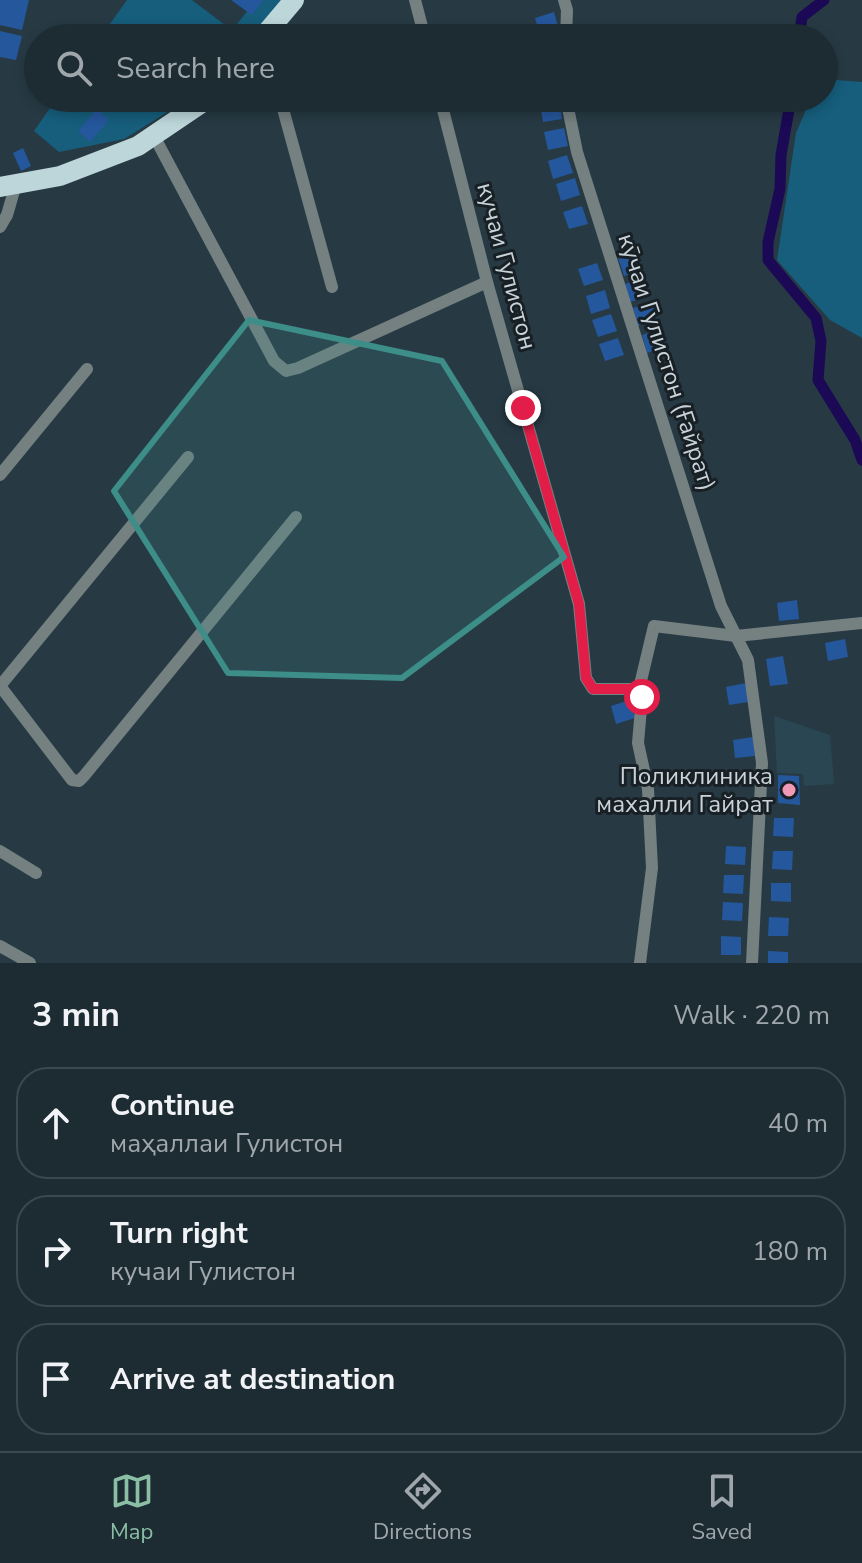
<!DOCTYPE html>
<meta charset="utf-8">
<style>
body{margin:0;font-family:"Nunito Sans",sans-serif;background:#2a383f;color:#f1f3f6}
.stop{position:absolute;width:24px;height:24px;margin:-18px;border:6px solid #e11d48;border-radius:50%;background:#fff}
.stop.end{background:#e11d48;border-color:#fff;box-shadow:0 2px 8px #0008}
.list{margin:0;padding:0;list-style:none}
h2{display:flex;justify-content:space-between;align-items:center;height:104px;margin:0;padding:0 32px;font-size:34px}
h2 small{font-size:26px;font-weight:400;color:#a0a7ac}
.list li{display:grid;grid-template-columns:52px 1fr auto;gap:24px;align-items:center;box-sizing:border-box;height:112px;margin:0 16px 16px;padding:0 16px;border:2px solid #3b484e;border-radius:32px}
.list b{display:block;font-size:30px;white-space:nowrap}
.list p{margin:0;font-size:26px;white-space:nowrap;color:#a0a7ac}
.list em{font-size:26px;font-style:normal;color:#a0a7ac}
.icon{flex:none;width:44px;height:44px;fill:none;stroke:currentColor;stroke-width:2;stroke-linecap:round;stroke-linejoin:round}
.map{position:relative;flex:none;width:862px;height:963px;overflow:hidden}
.search{position:absolute;background:#1d2c33;box-shadow:0 4px 12px #0003;left:24px;right:24px;top:24px;height:88px;display:flex;align-items:center;gap:20px;box-sizing:border-box;padding:0 28px;border-radius:44px;color:#a0a7ac;font-size:30px}
.sheet{height:488px;background:#1d2c33}
nav{display:flex;justify-content:space-around;align-items:center;box-sizing:border-box;height:112px;border-top:2px solid #3b484e;background:#1d2c33;font-size:22px;color:#a0a7ac}
nav a{display:grid;justify-items:center;gap:4px}
nav .on{color:#8abfa5}
.map>svg:first-child{display:block}
.built{fill:#2b4653}
.green{fill:#165e7c}
.lines{fill:none;stroke-linecap:round;stroke-linejoin:round}
.canal{stroke:#1b0955;stroke-width:11}
.building{fill:#25579c}
.minor{stroke:#758081;stroke-width:12}
.trunk{stroke:#bcd6da;stroke-width:20}
.route{stroke:#e11d48;stroke-width:10}
.marked{fill:#3d8d89;fill-opacity:0.2;stroke:#3d8d89;stroke-width:6;stroke-linejoin:round}
.poi-dot{fill:#f09ab5;stroke:#182025;stroke-width:3}
.labels{text-anchor:middle;stroke-width:6;stroke-linejoin:round;paint-order:stroke}
.street-label{font-size:24px;fill:#c8d3d9;stroke:#182025}
.poi-label{font-size:24px;fill:#c8d3d9;stroke:#182025;text-anchor:end}
</style>
<div class="map">
<svg width="862" height="963" viewBox="0 0 862 963">
<rect width="100%" height="100%" fill="#273a44"/>
<path class="built" d="M 774,716 L 830,735 L 834,784 L 804,786 L 803,774 L 777,773 Z"/>
<g class="green">
<path d="M 127,0 L 192,0 L 242,38 L 100,38 Z"/>
<path d="M 256,0 L 285,0 L 256,38 L 245,38 L 233,29 Z"/>
<path d="M 824,79 L 862,82 L 862,338 L 830,320 L 777,260 L 796,133 L 811,98 L 824,98 Z"/>
<path d="M 57,98 L 190,98 L 124,139 L 59,152 L 34,131 Z"/>
</g>
<g class="lines">
<g class="canal">
<path d="M 799,38 L 802,17 L 824,0"/>
<path d="M 791,98 L 781,155 L 780,189 L 768,242 L 768,260 L 816,318 L 821,341 L 818,380 L 855,440 L 862,460"/>
</g>
</g>
<g class="building">
<path d="M 0,0 L 29,0 L 22,30 L 0,25 Z"/>
<path d="M 231,0 L 263,0 L 252,15 Z"/>
<path d="M 554,12 L 559,30 L 540,36 L 535,18 Z"/>
<path d="M 0,31 L 22,36 L 16,60 L 0,57 Z"/>
<path d="M 559,100 L 562,119 L 543,122 L 540,104 Z"/>
<path d="M 97,109 L 109,120 L 90,142 L 78,131 Z"/>
<path d="M 564,128 L 568,146 L 548,150 L 544,132 Z"/>
<path d="M 23,148 L 31,166 L 21,171 L 13,153 Z"/>
<path d="M 567,155 L 573,173 L 553,179 L 548,161 Z"/>
<path d="M 575,178 L 580,195 L 561,201 L 556,184 Z"/>
<path d="M 582,206 L 588,224 L 569,229 L 563,212 Z"/>
<path d="M 638,252 L 643,270 L 624,276 L 618,258 Z"/>
<path d="M 597,263 L 603,280 L 584,286 L 578,269 Z"/>
<path d="M 644,278 L 649,296 L 630,302 L 625,284 Z"/>
<path d="M 605,290 L 610,308 L 591,314 L 586,296 Z"/>
<path d="M 652,302 L 657,320 L 638,326 L 633,308 Z"/>
<path d="M 611,314 L 617,331 L 598,337 L 592,320 Z"/>
<path d="M 661,329 L 666,347 L 647,353 L 642,335 Z"/>
<path d="M 618,338 L 624,355 L 605,361 L 599,344 Z"/>
<path d="M 797,600 L 799,619 L 779,621 L 777,603 Z"/>
<path d="M 845,639 L 848,657 L 828,661 L 825,643 Z"/>
<path d="M 783,656 L 788,684 L 770,686 L 766,659 Z"/>
<path d="M 746,683 L 748,702 L 729,705 L 726,687 Z"/>
<path d="M 630,700 L 635,718 L 616,724 L 611,706 Z"/>
<path d="M 753,737 L 755,756 L 735,758 L 733,740 Z"/>
<path d="M 778,775 L 799,776 L 800,805 L 778,803 Z"/>
<path d="M 774,818 L 794,818 L 793,837 L 773,836 Z"/>
<path d="M 726,846 L 746,847 L 745,865 L 725,864 Z"/>
<path d="M 773,851 L 793,851 L 792,870 L 772,869 Z"/>
<path d="M 724,875 L 744,875 L 743,894 L 723,893 Z"/>
<path d="M 771,883 L 791,883 L 791,902 L 771,901 Z"/>
<path d="M 723,902 L 743,903 L 742,921 L 722,920 Z"/>
<path d="M 769,917 L 789,918 L 788,936 L 768,936 Z"/>
<path d="M 721,936 L 741,937 L 741,955 L 721,955 Z"/>
<path d="M 768,951 L 788,952 L 788,963 L 768,963 Z"/>
</g>
<g class="lines">
<g class="minor">
<path d="M 415,0 L 425,38"/>
<path d="M 564,0 L 567,10 L 566,38"/>
<path d="M 280,98 L 332,287"/>
<path d="M 440,98 L 487,282 L 579,604 L 586,678 L 593,689 L 639,689 L 642,697 L 638,743 L 648,789 L 652,868 L 640,963"/>
<path d="M 566,98 L 577,152 L 721,606 L 748,660 L 762,763 L 752,963"/>
<path d="M 154,136 L 274,361 L 286,371 L 298,368 L 487,282"/>
<path d="M 0,227 L 7,215 L 16,184"/>
<path d="M 188,457 L 0,686 L 72,780 L 79,781 L 84,776 L 296,517"/>
<path d="M 0,475 L 87,369"/>
<path d="M 639,689 L 654,626 L 736,636 L 862,623"/>
<path d="M 0,851 L 36,873"/>
<path d="M 0,946 L 30,963"/>
</g>
<g class="trunk">
<path d="M 262,38 L 294,0"/>
<path d="M 0,187 L 60,176 L 138,146 L 209,98"/>
</g>
</g>
<g class="lines">
<path class="route" d="M 523,408 L 579,604 L 586,678 L 593,689 L 639,689 L 642,697"/>
</g>
<path class="marked" d="M 249,320 L 442,361 L 564,557 L 402,678 L 228,673 L 114,491 Z"/>
<circle class="poi-dot" cx="789" cy="790" r="8"/>
<g class="labels">
<g class="street-label">
<text transform="translate(507 266) rotate(75)" y="8">кучаи Гулистон</text>
<text transform="translate(667 362) rotate(72)" y="8">кӯчаи Гулистон (Ғайрат)</text>
</g>
<g class="poi-label">
<text x="773" y="784">Поликлиника<tspan x="773" dy="28">махалли Гайрат</tspan></text>
</g>
</g>
</svg>
<div class="stop" style="left:642px;top:697px"></div>
<div class="stop end" style="left:523px;top:408px"></div>
<div class="search"><svg class="icon" aria-label="search" viewBox="0 0 24 24"><circle cx="10" cy="10" r="6"/><path d="M15 15l6 6"/></svg>Search here</div>
</div>
<section class="sheet">
<h2>3 min<small>Walk · 220 m</small></h2>
<ul class="list">
<li><svg class="icon" aria-label="ahead" viewBox="0 0 24 24"><path d="M12 20V5M6 11l6-6 6 6"/></svg><div><b>Continue</b><p>маҳаллаи Гулистон</p></div><em>40 m</em></li>
<li><svg class="icon" aria-label="right" viewBox="0 0 24 24"><path d="M7 20v-9h11M14 6l5 5-5 5"/></svg><div><b>Turn right</b><p>кучаи Гулистон</p></div><em>180 m</em></li>
<li><svg class="icon" aria-label="arrive" viewBox="0 0 24 24"><path d="M6 21V4h12l-3 4 3 4H6"/></svg><div><b>Arrive at destination</b></div></li>
</ul>
</section>
<nav>
<a class="on"><svg class="icon" aria-label="map" viewBox="0 0 24 24"><path d="M3 6l6-2 6 2 6-2v14l-6 2-6-2-6 2zM9 4v14M15 6v14"/></svg>Map</a>
<a><svg class="icon" aria-label="directions" viewBox="0 0 24 24"><path d="M12 3l9 9-9 9-9-9zM9 14v-3h6M13 9l2 2-2 2"/></svg>Directions</a>
<a><svg class="icon" aria-label="saved" viewBox="0 0 24 24"><path d="M7 4h10v16l-5-4-5 4z"/></svg>Saved</a>
</nav>
